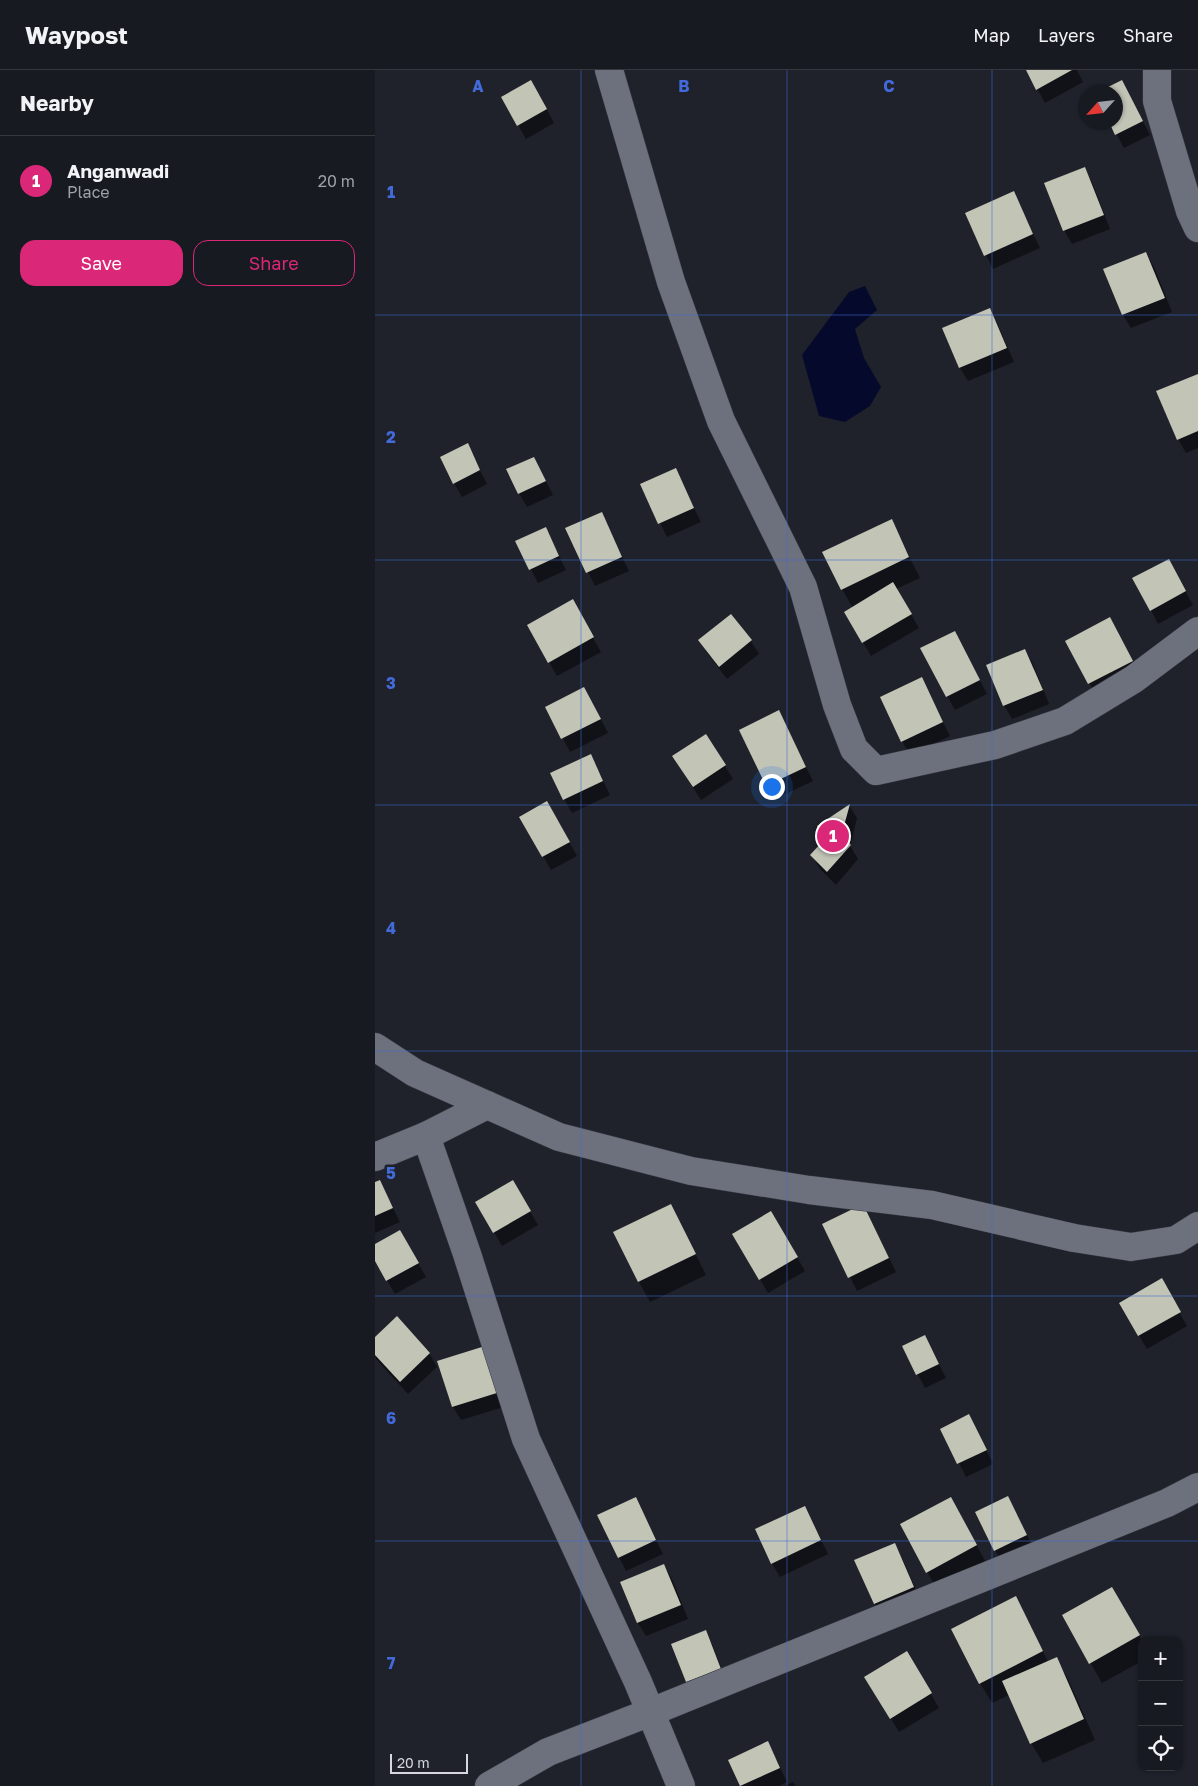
<!DOCTYPE html>
<meta charset="utf-8">
<style>
body{margin:0;font-family:"Golos Text",sans-serif;background:#202329;color:#f1f3f6}
.controls{position:absolute;right:15px;bottom:15px;display:grid;overflow:hidden;border-radius:10px;box-shadow:0 1px 4px #0004}
.controls button{width:45px;height:45px;display:grid;place-items:center;padding:0;border:0;border-bottom:1px solid #36383e;background:#171a20;color:#f1f3f6;font:25px sans-serif}
.compass{position:absolute;left:703px;top:15px;width:45px;height:45px;border-radius:50%;background:#171a20;box-shadow:0 1px 4px #0004;rotate:243deg}
.scale{position:absolute;left:15px;bottom:12px;width:78px;box-sizing:border-box;padding-left:5px;border:2px solid #d6d8de;border-top:0;font-size:14px;line-height:18px;white-space:nowrap;color:#d6d8de;-webkit-text-stroke:4px #1f222b;paint-order:stroke}
.you{position:absolute;left:396px;top:716px;width:18px;height:18px;margin:-12px;border:4px solid #fff;border-radius:50%;background:#1a73e8;box-shadow:0 0 0 8px #1a73e833}
.badge{display:grid;place-items:center;width:32px;height:32px;border-radius:50%;background:#db2777;color:#fff;font-size:16px;font-weight:700}
.pin{position:absolute;translate:-50% -50%;border:2px solid #fff;box-shadow:0 1px 5px #0006}
.list{margin:0;padding:0;list-style:none}
h2{display:flex;justify-content:space-between;align-items:center;height:65px;margin:0;padding:0 20px;font-size:21px}
h2 small{font-size:16px;font-weight:400;color:#9ea1a5}
.list li{display:grid;grid-template-columns:32px 1fr auto;gap:15px;align-items:center;box-sizing:border-box;height:90px;padding:0 20px;border-top:1px solid #36383e}
.list b{display:block;font-size:19px;white-space:nowrap}
.list p{margin:0;font-size:16px;white-space:nowrap;color:#9ea1a5}
.list em{font-size:16px;font-style:normal;color:#9ea1a5}
.actions{display:flex;gap:10px;padding:15px 20px}
.actions a{flex:1;padding:11px 0;border:1px solid #db2777;border-radius:15px;text-align:center;font-size:18px;color:#db2777}
.actions .main{background:#db2777;color:#fff}
.icon{flex:none;width:28px;height:28px;fill:none;stroke:currentColor;stroke-width:2;stroke-linecap:round;stroke-linejoin:round}
.map{position:relative;flex:none;width:823px;height:1716px;overflow:hidden}
header{display:flex;align-items:center;gap:30px;box-sizing:border-box;height:70px;padding:0 25px;background:#171a20;border-bottom:1px solid #36383e}
header strong{font-size:24px}
nav{display:flex;gap:28px;margin-inline-start:auto;font-size:18px}
main{display:flex}
aside{flex:1;background:#171a20}
.map>svg:first-child{display:block}
.water{fill:#050a2c}
.shadow{fill:#0007}
.building{fill:#c2c4b6}
.lines{fill:none;stroke-linecap:round;stroke-linejoin:round}
.minor-casing{stroke:#3a3d44;stroke-width:29}
.minor{stroke:#6d717d;stroke-width:28}
.grid{fill:none;stroke:#426ad9;stroke-width:1;stroke-opacity:0.55}
.grid-label{font-size:16px;text-anchor:middle;font-weight:bold;fill:#426ad9;stroke:#1f222b;stroke-width:5;stroke-linejoin:round;paint-order:stroke}
</style>
<header>
<strong>Waypost</strong>
<nav><a>Map</a><a>Layers</a><a>Share</a></nav>
</header>
<main>
<aside>
<h2>Nearby<small></small></h2>
<ul class="list">
<li><span class="badge">1</span><div><b>Anganwadi</b><p>Place</p></div><em>20 m</em></li>
</ul>
<div class="actions"><a class="main">Save</a><a>Share</a></div>
</aside>
<div class="map">
<svg width="823" height="1716" viewBox="0 0 823 1716">
<rect width="100%" height="100%" fill="#1f222b"/>
<path class="water" d="M 490,216 L 502,240 L 480,259 L 489,288 L 506,317 L 495,336 L 470,352 L 444,346 L 427,285 L 474,222 Z"/>
<g class="shadow">
<path d="M 652,0 L 702,0 L 708,12 L 670,33 Z"/>
<path d="M 747,12 L 775,65 L 749,78 L 735,52 L 740,52 L 740,22 L 726,22 Z"/>
<path d="M 164,25 L 179,53 L 151,69 L 128,27 Z"/>
<path d="M 709,98 L 717,112 L 735,159 L 697,174 L 689,160 Z"/>
<path d="M 638,123 L 665,178 L 618,199 L 611,185 Z"/>
<path d="M 771,183 L 779,197 L 797,242 L 756,258 L 748,245 L 730,200 Z"/>
<path d="M 614,240 L 622,253 L 639,292 L 593,311 L 585,298 L 569,259 Z"/>
<path d="M 823,305 L 823,378 L 811,383 L 803,369 Z"/>
<path d="M 92,375 L 112,414 L 87,427 L 79,413 Z"/>
<path d="M 159,388 L 178,425 L 152,437 L 144,423 Z"/>
<path d="M 300,400 L 326,452 L 292,467 L 267,415 Z"/>
<path d="M 226,444 L 254,501 L 220,516 L 192,459 Z"/>
<path d="M 516,451 L 545,508 L 521,519 L 544,558 L 496,586 L 470,542 L 478,538 L 467,519 Z"/>
<path d="M 170,458 L 191,500 L 163,513 L 142,472 Z"/>
<path d="M 801,504 L 818,535 L 783,554 L 776,540 Z"/>
<path d="M 205,545 L 226,582 L 182,606 L 154,556 Z"/>
<path d="M 356,545 L 376,571 L 384,584 L 352,609 L 333,584 L 325,571 Z"/>
<path d="M 735,548 L 765,605 L 722,627 L 692,571 Z"/>
<path d="M 587,576 L 612,624 L 580,640 L 547,579 Z"/>
<path d="M 650,580 L 658,594 L 674,634 L 637,649 L 629,635 Z"/>
<path d="M 546,609 L 575,666 L 535,685 L 527,671 Z"/>
<path d="M 217,632 L 233,663 L 195,682 L 172,637 Z"/>
<path d="M 404,642 L 438,711 L 400,729 L 392,716 Z"/>
<path d="M 331,666 L 358,709 L 326,730 L 307,700 Z"/>
<path d="M 216,686 L 235,725 L 197,743 L 189,729 Z"/>
<path d="M 172,733 L 202,786 L 176,800 L 146,747 Z"/>
<path d="M 474,735 L 482,748 L 475,776 L 483,789 L 461,815 L 445,799 L 437,785 L 450,770 Z"/>
<path d="M 137,1111 L 163,1155 L 127,1176 L 102,1132 Z"/>
<path d="M 5,1112 L 25,1152 L 0,1163 L 0,1114 Z"/>
<path d="M 296,1135 L 331,1205 L 275,1232 L 264,1212 Z"/>
<path d="M 396,1143 L 430,1201 L 393,1223 L 359,1164 Z"/>
<path d="M 495,1149 L 521,1202 L 482,1221 L 449,1154 Z"/>
<path d="M 25,1162 L 51,1207 L 20,1224 L 0,1189 L 0,1176 Z"/>
<path d="M 786,1210 L 812,1256 L 772,1279 L 745,1233 Z"/>
<path d="M 550,1266 L 571,1308 L 550,1318 L 529,1277 Z"/>
<path d="M 0,1269 L 54,1283 L 62,1297 L 33,1324 L 1,1289 Z"/>
<path d="M 110,1278 L 132,1336 L 86,1350 L 78,1337 L 64,1292 Z"/>
<path d="M 567,1359 L 602,1360 L 618,1394 L 591,1407 Z"/>
<path d="M 633,1427 L 659,1479 L 628,1494 L 620,1480 Z"/>
<path d="M 260,1428 L 288,1484 L 251,1501 L 244,1487 Z"/>
<path d="M 430,1437 L 453,1484 L 405,1507 L 397,1493 Z"/>
<path d="M 587,1449 L 613,1496 L 564,1522 L 552,1502 Z"/>
<path d="M 519,1474 L 527,1488 L 546,1531 L 508,1548 L 500,1534 L 481,1491 Z"/>
<path d="M 289,1495 L 297,1509 L 313,1549 L 271,1566 L 263,1553 L 246,1513 Z"/>
<path d="M 737,1518 L 767,1571 L 767,1591 L 727,1613 L 689,1546 Z"/>
<path d="M 652,1548 L 673,1592 L 681,1588 L 693,1609 L 720,1670 L 668,1693 L 656,1673 L 634,1625 L 617,1633 L 605,1613 Z"/>
<path d="M 330,1562 L 338,1576 L 346,1597 L 313,1610 Z"/>
<path d="M 531,1582 L 564,1638 L 524,1662 L 491,1607 Z"/>
<path d="M 393,1673 L 412,1712 L 404,1716 L 366,1716 L 355,1690 Z"/>
<path d="M 418,1712 L 421,1716 L 410,1716 Z"/>
</g>
<g class="building">
<path d="M 651,0 L 697,0 L 661,20 Z"/>
<path d="M 156,10 L 172,39 L 142,56 L 126,27 Z"/>
<path d="M 747,10 L 768,51 L 740,65 L 734,52 L 740,52 L 740,22 L 723,22 Z"/>
<path d="M 710,97 L 729,145 L 688,161 L 669,113 Z"/>
<path d="M 639,121 L 658,164 L 609,186 L 590,143 Z"/>
<path d="M 771,182 L 790,228 L 747,245 L 728,199 Z"/>
<path d="M 615,238 L 632,278 L 584,298 L 567,258 Z"/>
<path d="M 823,304 L 823,361 L 802,370 L 781,321 Z"/>
<path d="M 93,373 L 105,400 L 78,414 L 65,387 Z"/>
<path d="M 159,387 L 171,411 L 143,424 L 131,399 Z"/>
<path d="M 301,398 L 319,438 L 283,454 L 265,414 Z"/>
<path d="M 227,442 L 247,487 L 211,503 L 190,458 Z"/>
<path d="M 517,449 L 534,487 L 466,520 L 447,482 Z"/>
<path d="M 171,457 L 184,486 L 154,500 L 140,471 Z"/>
<path d="M 794,489 L 811,521 L 775,541 L 757,508 Z"/>
<path d="M 518,512 L 537,544 L 487,573 L 469,542 Z"/>
<path d="M 198,529 L 219,567 L 173,593 L 152,555 Z"/>
<path d="M 356,544 L 377,570 L 344,597 L 323,570 Z"/>
<path d="M 735,547 L 758,591 L 713,614 L 690,571 Z"/>
<path d="M 580,561 L 605,610 L 571,627 L 545,578 Z"/>
<path d="M 650,579 L 668,620 L 628,636 L 611,595 Z"/>
<path d="M 547,607 L 568,652 L 526,672 L 505,627 Z"/>
<path d="M 209,617 L 226,649 L 186,669 L 170,637 Z"/>
<path d="M 404,640 L 431,697 L 391,716 L 364,660 Z"/>
<path d="M 331,664 L 351,695 L 318,717 L 297,686 Z"/>
<path d="M 216,684 L 228,711 L 188,730 L 175,703 Z"/>
<path d="M 172,731 L 195,772 L 167,787 L 144,747 Z"/>
<path d="M 475,734 L 467,763 L 476,775 L 452,802 L 435,785 L 449,770 L 442,756 Z"/>
<path d="M 5,1110 L 18,1138 L 0,1146 L 0,1112 Z"/>
<path d="M 138,1110 L 156,1141 L 118,1163 L 100,1132 Z"/>
<path d="M 296,1134 L 321,1184 L 263,1212 L 238,1162 Z"/>
<path d="M 488,1134 L 514,1188 L 473,1208 L 447,1154 Z"/>
<path d="M 396,1141 L 423,1187 L 384,1210 L 357,1164 Z"/>
<path d="M 25,1160 L 44,1193 L 11,1211 L 0,1191 L 0,1174 Z"/>
<path d="M 787,1208 L 806,1242 L 763,1266 L 744,1233 Z"/>
<path d="M 22,1246 L 55,1283 L 25,1312 L 0,1285 L 0,1267 Z"/>
<path d="M 550,1265 L 564,1294 L 541,1305 L 527,1276 Z"/>
<path d="M 110,1276 L 125,1322 L 77,1337 L 62,1291 Z"/>
<path d="M 594,1344 L 612,1380 L 582,1394 L 565,1359 Z"/>
<path d="M 633,1426 L 652,1465 L 619,1481 L 600,1442 Z"/>
<path d="M 261,1427 L 281,1470 L 243,1488 L 222,1445 Z"/>
<path d="M 576,1427 L 602,1475 L 551,1503 L 525,1454 Z"/>
<path d="M 430,1436 L 446,1470 L 396,1494 L 380,1459 Z"/>
<path d="M 520,1473 L 539,1517 L 499,1534 L 479,1490 Z"/>
<path d="M 289,1494 L 306,1535 L 262,1553 L 245,1512 Z"/>
<path d="M 737,1517 L 765,1565 L 714,1594 L 687,1545 Z"/>
<path d="M 641,1526 L 668,1581 L 604,1614 L 576,1559 Z"/>
<path d="M 331,1560 L 346,1599 L 311,1612 L 296,1574 Z"/>
<path d="M 532,1581 L 557,1623 L 515,1649 L 489,1607 Z"/>
<path d="M 682,1587 L 709,1649 L 655,1674 L 627,1611 Z"/>
<path d="M 393,1671 L 405,1698 L 365,1716 L 353,1690 Z"/>
</g>
<g class="lines">
<g class="minor-casing">
<g id="minor">
<path d="M 234,0 L 296,212 L 346,351 L 428,517 L 462,635 L 479,679 L 501,701 L 620,675 L 690,651 L 759,609 L 823,561"/>
<path d="M 782,0 L 782,31 L 815,141 L 823,158"/>
<path d="M 0,977 L 40,1003 L 184,1067 L 316,1101 L 434,1120 L 557,1135 L 699,1168 L 756,1177 L 801,1170 L 823,1156"/>
<path d="M 51,1066 L 112,1035"/>
<path d="M 0,1087 L 51,1066 L 92,1184 L 151,1369 L 263,1612 L 306,1716"/>
<path d="M 114,1716 L 173,1682 L 276,1642 L 792,1433 L 823,1417"/>
</g>
</g>
<use href="#minor" class="minor"/>
</g>
<path class="grid" d="M 206,0 L 206,1716M 412,0 L 412,1716M 617,0 L 617,1716M 0,245 L 823,245M 0,490 L 823,490M 0,735 L 823,735M 0,981 L 823,981M 0,1226 L 823,1226M 0,1471 L 823,1471"/>
<g class="grid-label">
<text x="103" y="22">A</text>
<text x="309" y="22">B</text>
<text x="514" y="22">C</text>
<text x="16" y="128">1</text>
<text x="16" y="373">2</text>
<text x="16" y="619">3</text>
<text x="16" y="864">4</text>
<text x="16" y="1109">5</text>
<text x="16" y="1354">6</text>
<text x="16" y="1599">7</text>
</g>
</svg>
<div class="controls">
<button>+</button>
<button>−</button>
<button><svg class="icon" aria-label="locate" viewBox="0 0 24 24"><circle cx="12" cy="12" r="6"/><path d="M12 2v4M12 18v4M2 12h4M18 12h4"/></svg></button>
</div>
<svg class="compass" viewBox="-18 -18 36 36"><path d="M0-13l5 13h-10z" fill="#e53935"/><path d="M0 13l5-13h-10z" fill="#9ea1a5"/></svg>
<div class="scale">20 m</div>
<div class="you"></div>
<div class="pin badge" style="left:458px;top:766px">1</div>
</div>
</main>
